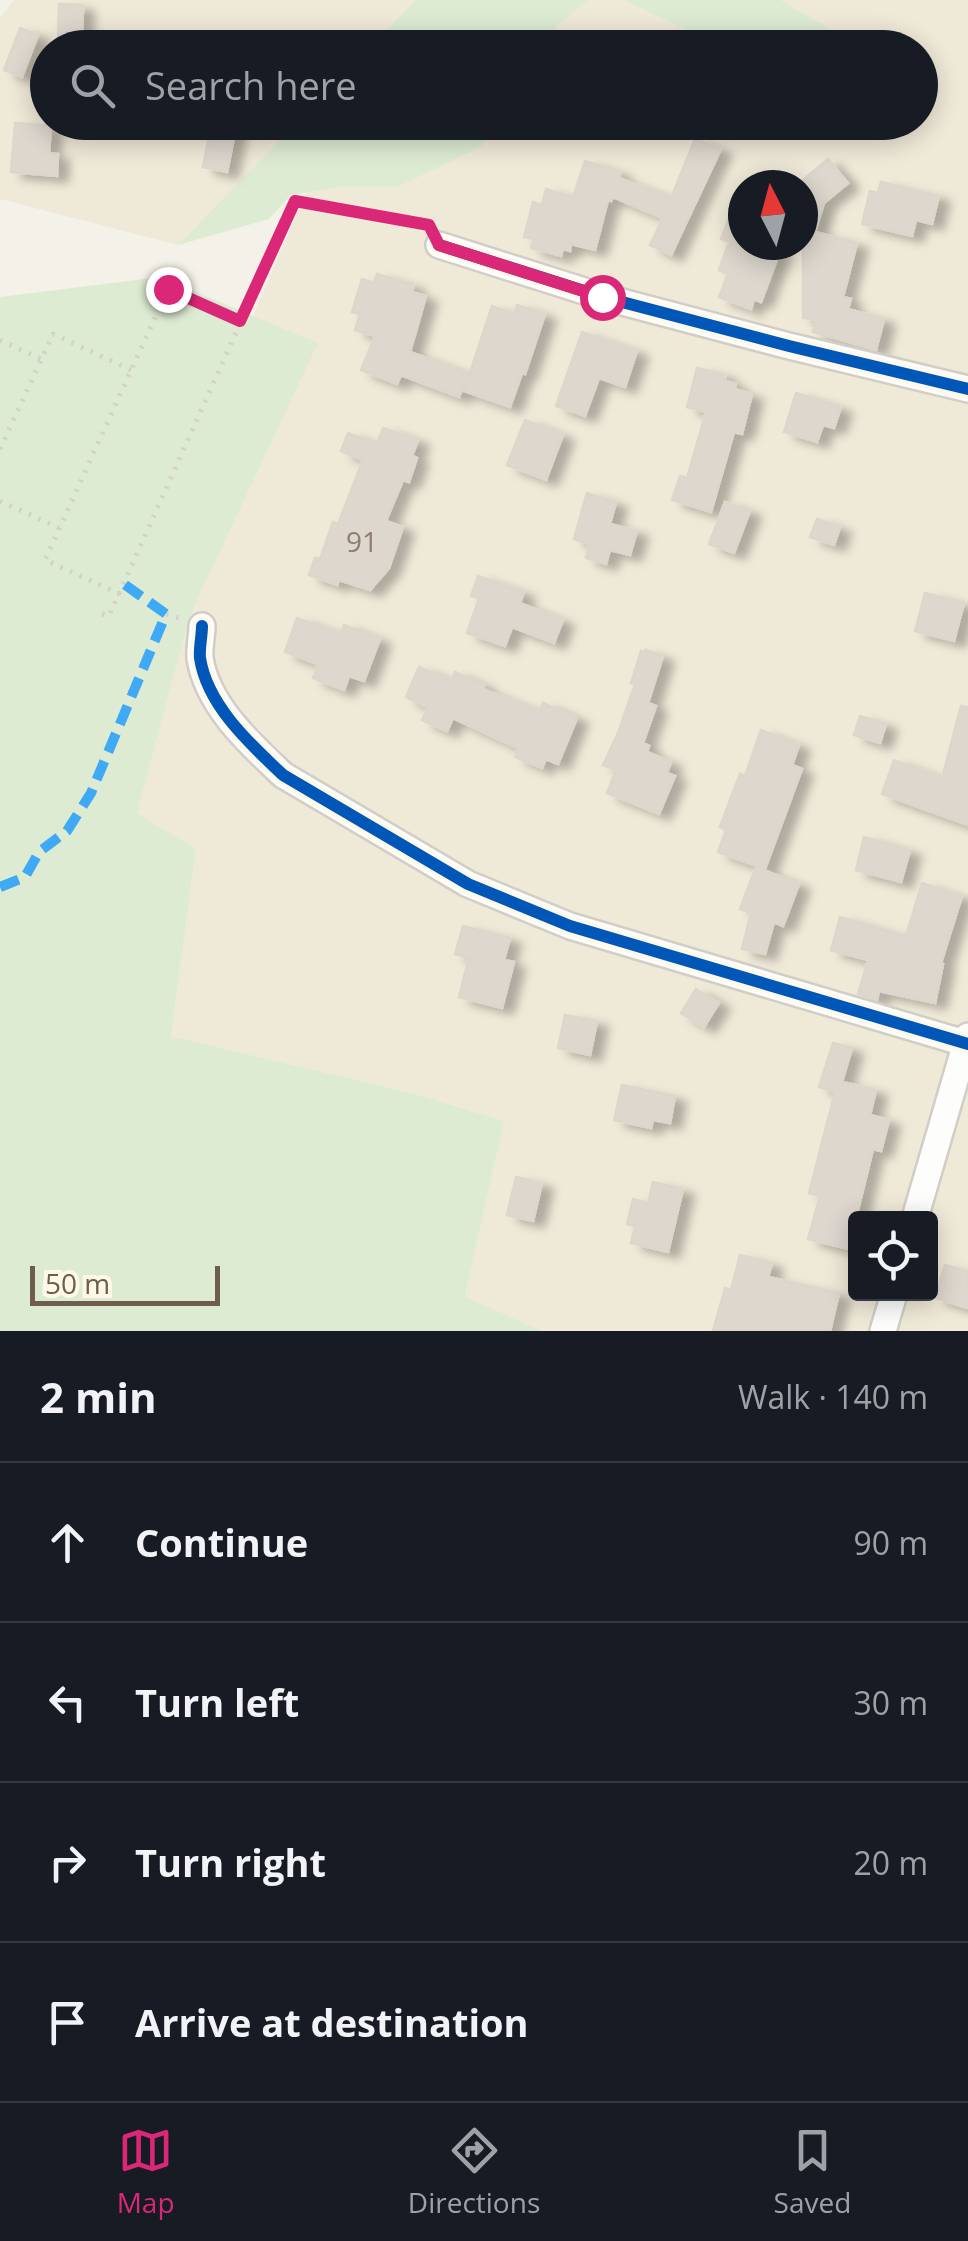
<!DOCTYPE html>
<meta charset="utf-8">
<style>
body{margin:0;font-family:"Open Sans",sans-serif;background:#20242c;color:#f1f3f6}
.controls{position:absolute;right:30px;bottom:30px;display:grid;overflow:hidden;border-radius:10px;box-shadow:0 5px 25px #0003}
.controls button{width:90px;height:90px;display:grid;place-items:center;padding:0;border:0;border-bottom:2px solid #363941;background:#171b24;color:#f1f3f6;font:50px sans-serif}
.compass{position:absolute;left:728px;top:170px;width:90px;height:90px;border-radius:50%;background:#171b24;box-shadow:0 5px 25px #0003;rotate:354deg}
.scale{position:absolute;left:30px;bottom:25px;width:190px;box-sizing:border-box;padding-left:10px;border:5px solid #6f5d4b;border-top:0;font-size:28px;line-height:35px;white-space:nowrap;color:#6f5d4b;-webkit-text-stroke:8px #fdf8e8;paint-order:stroke}
.stop{position:absolute;width:30px;height:30px;margin:-22px;border:8px solid #db2777;border-radius:50%;background:#fff}
.stop.end{background:#db2777;border-color:#fff;box-shadow:0 2px 10px #0008}
.list{margin:0;padding:0;list-style:none}
h2{display:flex;justify-content:space-between;align-items:center;height:130px;margin:0;padding:0 40px;font-size:42px}
h2 small{font-size:32px;font-weight:400;color:#9ea1a6}
.list li{display:grid;grid-template-columns:65px 1fr auto;gap:30px;align-items:center;box-sizing:border-box;height:160px;padding:0 40px;border-top:2px solid #363941}
.list b{display:block;font-size:38px;white-space:nowrap}
.list em{font-size:32px;font-style:normal;color:#9ea1a6}
.icon{flex:none;width:55px;height:55px;fill:none;stroke:currentColor;stroke-width:2;stroke-linecap:round;stroke-linejoin:round}
.map{position:relative;flex:none;width:968px;height:1331px;overflow:hidden}
.search{position:absolute;background:#171b24;box-shadow:0 5px 25px #0003;left:30px;right:30px;top:30px;height:110px;display:flex;align-items:center;gap:25px;box-sizing:border-box;padding:0 35px;border-radius:55px;color:#9ea1a6;font-size:38px}
.sheet{height:770px;background:#171b24}
nav{display:flex;justify-content:space-around;align-items:center;box-sizing:border-box;height:140px;border-top:2px solid #363941;background:#171b24;font-size:28px;color:#9ea1a6}
nav a{display:grid;justify-items:center;gap:5px}
nav .on{color:#db2777}
.map>svg:first-child{display:block}
.residential{fill:#efe9d8;fill-rule:evenodd}
.green{fill:#deebd3}
.building{fill:#ddd7ce;stroke:#dcd6cb;stroke-width:2.5;filter:url(#shadow)}
.lines{fill:none;stroke-linecap:round;stroke-linejoin:round}
.minor-casing{stroke:#d2cdc5;stroke-width:30}
.path{stroke:#d6d0ca;stroke-width:5;stroke-dasharray:2.5 8;stroke-linecap:butt}
.minor{stroke:#fdfdfc;stroke-width:25}
.quiet{stroke:#3fa9f5;stroke-width:10;stroke-dasharray:20 10;stroke-linecap:butt}
.cycleway-casing{stroke:#fdf8e8;stroke-width:19}
.cycleway{stroke:#0057b8;stroke-width:12}
.route{stroke:#db2777;stroke-width:12}
.labels{text-anchor:middle;stroke-width:8;stroke-linejoin:round;paint-order:stroke}
.number-label{font-size:28px;fill:#8d7e6e}
</style>
<div class="map">
<svg width="968" height="1331" viewBox="0 0 968 1331">
<defs>
<filter id="shadow"><feDropShadow dx="11" dy="6" stdDeviation="5" flood-color="#0004"/></filter>
</defs>
<rect width="100%" height="100%" fill="#f4f1e8"/>
<g class="residential">
<path d="M 14,0 L 416,0 L 370,47 L 48,48 L 48,122 L 297,123 L 178,245 L 0,199 L 0,18 Z"/>
<path d="M 589,0 L 624,0 L 721,47 L 544,48 L 559,24 Z"/>
<path d="M 781,0 L 968,0 L 968,1331 L 542,1331 L 465,1298 L 504,1121 L 415,1094 L 171,1036 L 196,849 L 137,813 L 186,630 L 197,600 L 317,343 L 253,316 L 306,192 L 340,187 L 482,146 L 497,123 L 920,122 L 920,48 L 856,47 L 855,45 ZM 743,185 L 803,185 L 803,245 L 743,245 ZM 856,1218 L 930,1218 L 930,1294 L 856,1294 Z"/>
</g>
<g class="green">
<path d="M 416,0 L 589,0 L 559,24 L 544,47 L 370,47 Z"/>
<path d="M 624,0 L 781,0 L 856,45 L 856,47 L 721,47 Z"/>
<path d="M 297,123 L 297,122 L 497,123 L 482,146 L 397,187 L 340,187 L 291,195 L 269,219 L 178,245 Z"/>
<path d="M 160,277 L 318,343 L 197,600 L 186,630 L 137,813 L 196,849 L 171,1036 L 415,1094 L 504,1121 L 465,1297 L 542,1331 L 0,1331 L 0,297 Z"/>
</g>
<g class="building">
<path d="M 59,4 L 83,5 L 82,44 L 58,44 Z"/>
<path d="M 20,28 L 38,35 L 22,77 L 4,70 Z"/>
<path d="M 212,122 L 237,122 L 227,172 L 203,167 Z"/>
<path d="M 15,123 L 51,126 L 49,153 L 58,154 L 57,176 L 11,172 Z"/>
<path d="M 695,139 L 721,149 L 671,255 L 650,245 L 663,218 L 613,197 L 611,201 L 608,200 L 595,250 L 571,244 L 570,251 L 563,249 L 561,256 L 531,248 L 534,239 L 524,237 L 533,202 L 542,205 L 546,189 L 573,197 L 585,161 L 620,172 L 619,178 L 671,198 Z"/>
<path d="M 828,159 L 848,183 L 824,203 L 815,232 L 857,243 L 843,297 L 851,299 L 848,309 L 884,319 L 876,350 L 813,332 L 816,320 L 803,318 L 803,180 Z"/>
<path d="M 881,182 L 939,196 L 932,224 L 916,220 L 912,236 L 862,224 L 870,191 L 878,193 Z"/>
<path d="M 741,186 L 743,245 L 765,245 L 780,251 L 761,302 L 754,299 L 751,309 L 719,297 L 728,274 L 719,270 L 728,245 L 737,245 L 721,239 Z"/>
<path d="M 377,274 L 414,285 L 412,292 L 426,296 L 410,352 L 468,374 L 459,397 L 401,375 L 397,384 L 361,370 L 375,336 L 355,330 L 360,314 L 352,312 L 362,279 L 374,283 Z"/>
<path d="M 517,305 L 545,314 L 525,374 L 522,373 L 510,407 L 464,391 L 492,306 L 514,314 Z"/>
<path d="M 582,332 L 637,351 L 625,387 L 599,378 L 585,416 L 556,406 Z"/>
<path d="M 697,368 L 726,375 L 725,381 L 736,384 L 735,389 L 752,394 L 742,434 L 734,432 L 711,512 L 672,500 L 680,476 L 687,478 L 706,412 L 687,407 Z"/>
<path d="M 796,393 L 841,407 L 834,428 L 823,425 L 817,442 L 784,432 Z"/>
<path d="M 525,420 L 563,435 L 546,480 L 507,465 Z"/>
<path d="M 383,428 L 418,440 L 412,456 L 417,458 L 409,482 L 403,480 L 386,521 L 403,527 L 389,568 L 370,590 L 339,580 L 337,585 L 309,575 L 315,558 L 320,559 L 333,522 L 338,524 L 363,460 L 341,451 L 348,433 L 377,444 Z"/>
<path d="M 587,493 L 616,502 L 610,524 L 637,531 L 630,555 L 610,550 L 606,564 L 586,558 L 590,544 L 574,539 Z"/>
<path d="M 725,502 L 750,511 L 734,553 L 709,544 Z"/>
<path d="M 817,519 L 840,527 L 834,545 L 810,537 Z"/>
<path d="M 478,576 L 524,592 L 520,603 L 563,620 L 554,643 L 512,627 L 505,646 L 467,633 L 479,598 L 471,596 Z"/>
<path d="M 925,593 L 964,603 L 954,641 L 915,631 Z"/>
<path d="M 297,618 L 341,634 L 344,625 L 380,639 L 364,681 L 349,676 L 344,690 L 313,678 L 318,664 L 285,652 Z"/>
<path d="M 646,650 L 663,656 L 648,703 L 656,706 L 643,743 L 649,746 L 647,752 L 671,762 L 667,773 L 675,776 L 659,814 L 607,793 L 616,770 L 603,765 L 618,733 L 635,684 L 631,683 L 641,651 L 646,652 Z"/>
<path d="M 419,667 L 451,681 L 455,672 L 484,685 L 483,689 L 539,712 L 543,703 L 577,718 L 558,764 L 546,759 L 542,768 L 515,757 L 518,748 L 453,718 L 447,731 L 422,720 L 428,707 L 406,697 Z"/>
<path d="M 961,706 L 968,707 L 968,825 L 882,794 L 894,760 L 942,778 Z"/>
<path d="M 860,716 L 886,724 L 880,743 L 854,735 Z"/>
<path d="M 761,730 L 799,745 L 792,765 L 802,769 L 765,869 L 718,852 L 726,830 L 720,827 L 740,774 L 745,776 Z"/>
<path d="M 864,837 L 910,850 L 901,882 L 856,870 Z"/>
<path d="M 756,867 L 799,884 L 783,926 L 774,922 L 765,954 L 742,949 L 751,913 L 740,909 Z"/>
<path d="M 922,883 L 962,896 L 941,963 L 943,964 L 935,1003 L 879,991 L 877,1000 L 858,994 L 868,960 L 831,950 L 840,917 L 906,936 Z"/>
<path d="M 463,926 L 510,938 L 504,960 L 514,962 L 502,1008 L 459,997 L 469,957 L 455,954 Z"/>
<path d="M 696,989 L 719,1003 L 704,1027 L 681,1013 Z"/>
<path d="M 565,1015 L 597,1021 L 590,1055 L 558,1048 Z"/>
<path d="M 833,1043 L 852,1048 L 842,1082 L 876,1090 L 870,1115 L 889,1120 L 881,1151 L 873,1149 L 856,1218 L 856,1235 L 852,1234 L 849,1249 L 808,1239 L 820,1196 L 809,1193 L 835,1092 L 819,1087 Z"/>
<path d="M 622,1085 L 675,1096 L 670,1123 L 653,1120 L 651,1128 L 614,1120 Z"/>
<path d="M 516,1177 L 542,1183 L 533,1221 L 507,1215 Z"/>
<path d="M 653,1182 L 683,1189 L 668,1252 L 631,1243 L 635,1226 L 627,1224 L 633,1199 L 648,1203 Z"/>
<path d="M 740,1255 L 772,1263 L 768,1277 L 839,1293 L 830,1331 L 713,1331 L 725,1288 L 731,1290 Z"/>
<path d="M 945,1265 L 968,1271 L 968,1308 L 935,1298 Z"/>
</g>
<g class="lines">
<g class="minor-casing">
<g id="minor">
<path d="M 439,245 L 603,297 L 789,346 L 968,389"/>
<path d="M 202,626 C 202,636 199,648 200,658 C 207,705 250,744 283,775 L 468,884 L 570,926 L 968,1044"/>
<path d="M 915,1218 L 968,1036"/>
<path d="M 883,1331 L 894,1294"/>
</g>
</g>
<g class="path">
<path d="M 0,340 L 41,359"/>
<path d="M 0,449 L 53,334 L 131,370"/>
<path d="M 0,501 L 59,528"/>
<path d="M 120,594 L 45,560 L 168,289 L 238,321"/>
<path d="M 102,614 L 109,616 L 295,201 L 428,225"/>
<path d="M 166,614 L 182,619"/>
</g>
<use href="#minor" class="minor"/>
<path class="quiet" d="M 0,887 L 25,877 L 39,852 L 67,831 L 91,793 L 166,614 L 124,584"/>
<g class="cycleway-casing">
<g id="cycleway">
<path d="M 439,245 L 603,297 L 789,346 L 968,389"/>
<path d="M 202,626 C 202,636 199,648 200,658 C 207,705 250,744 283,775 L 468,884 L 570,926 L 968,1044"/>
</g>
</g>
<use href="#cycleway" class="cycleway"/>
</g>
<g class="lines">
<path class="route" d="M 168,289 L 240,321 L 295,201 L 429,225 L 439,245 L 602,297"/>
</g>
<g class="labels">
<g class="number-label">
<text x="362" y="552">91</text>
</g>
</g>
</svg>
<div class="controls">
<button><svg class="icon" aria-label="locate" viewBox="0 0 24 24"><circle cx="12" cy="12" r="6"/><path d="M12 2v4M12 18v4M2 12h4M18 12h4"/></svg></button>
</div>
<svg class="compass" viewBox="-18 -18 36 36"><path d="M0-13l5 13h-10z" fill="#e53935"/><path d="M0 13l5-13h-10z" fill="#9ea1a6"/></svg>
<div class="scale">50 m</div>
<div class="stop" style="left:602px;top:297px"></div>
<div class="stop end" style="left:168px;top:289px"></div>
<div class="search"><svg class="icon" aria-label="search" viewBox="0 0 24 24"><circle cx="10" cy="10" r="6"/><path d="M15 15l6 6"/></svg>Search here</div>
</div>
<section class="sheet">
<h2>2 min<small>Walk · 140 m</small></h2>
<ul class="list">
<li><svg class="icon" aria-label="ahead" viewBox="0 0 24 24"><path d="M12 20V5M6 11l6-6 6 6"/></svg><div><b>Continue</b></div><em>90 m</em></li>
<li><svg class="icon" aria-label="left" viewBox="0 0 24 24"><path d="M17 20v-9H6M10 6l-5 5 5 5"/></svg><div><b>Turn left</b></div><em>30 m</em></li>
<li><svg class="icon" aria-label="right" viewBox="0 0 24 24"><path d="M7 20v-9h11M14 6l5 5-5 5"/></svg><div><b>Turn right</b></div><em>20 m</em></li>
<li><svg class="icon" aria-label="arrive" viewBox="0 0 24 24"><path d="M6 21V4h12l-3 4 3 4H6"/></svg><div><b>Arrive at destination</b></div></li>
</ul>
</section>
<nav>
<a class="on"><svg class="icon" aria-label="map" viewBox="0 0 24 24"><path d="M3 6l6-2 6 2 6-2v14l-6 2-6-2-6 2zM9 4v14M15 6v14"/></svg>Map</a>
<a><svg class="icon" aria-label="directions" viewBox="0 0 24 24"><path d="M12 3l9 9-9 9-9-9zM9 14v-3h6M13 9l2 2-2 2"/></svg>Directions</a>
<a><svg class="icon" aria-label="saved" viewBox="0 0 24 24"><path d="M7 4h10v16l-5-4-5 4z"/></svg>Saved</a>
</nav>
